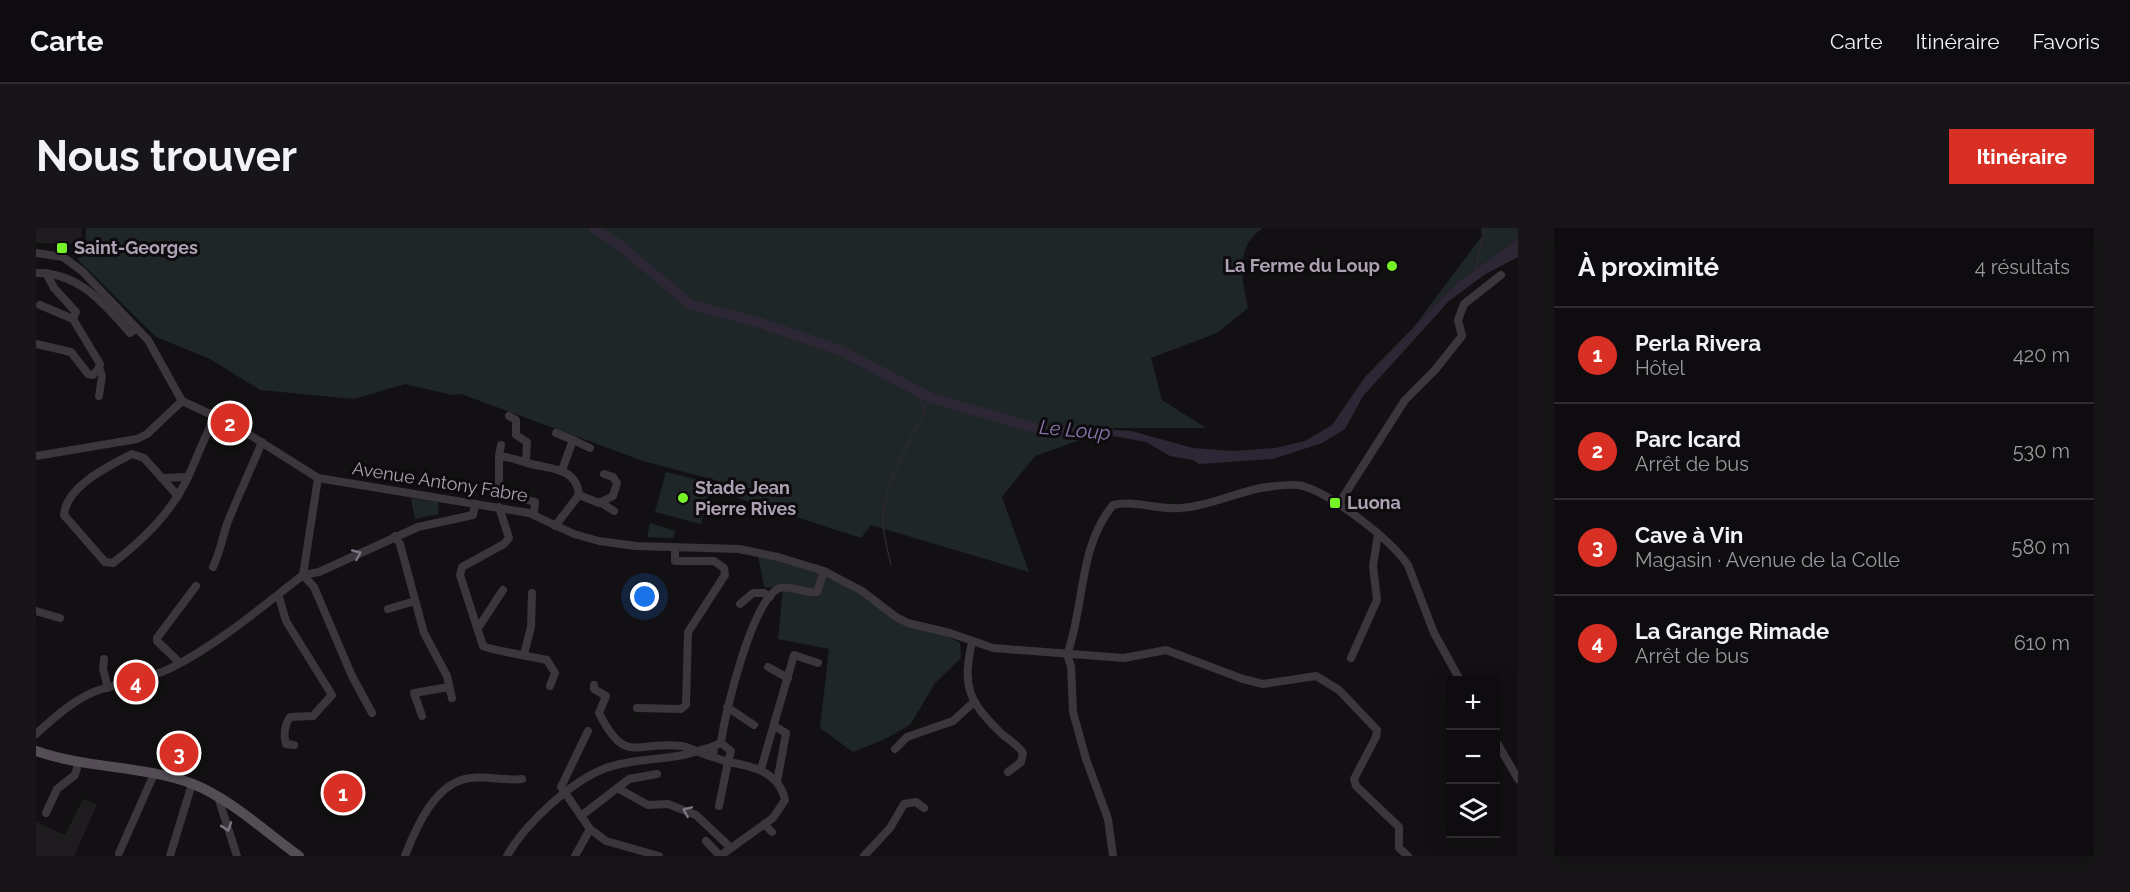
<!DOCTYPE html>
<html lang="fr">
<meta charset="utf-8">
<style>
body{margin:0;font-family:Raleway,sans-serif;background:#171517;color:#f1f3f6}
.controls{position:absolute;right:18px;bottom:18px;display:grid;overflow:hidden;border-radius:0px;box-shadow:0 6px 24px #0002}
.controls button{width:54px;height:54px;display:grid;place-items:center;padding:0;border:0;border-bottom:2px solid #2e2c2e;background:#0e0c0e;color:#f1f3f6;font:30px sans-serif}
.you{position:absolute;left:609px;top:369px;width:21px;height:21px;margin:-15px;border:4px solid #fff;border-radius:50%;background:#1a73e8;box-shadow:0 0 0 9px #1a73e833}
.badge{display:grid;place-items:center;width:39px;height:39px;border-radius:50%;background:#d93025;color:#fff;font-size:20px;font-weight:700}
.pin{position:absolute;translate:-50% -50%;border:3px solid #fff;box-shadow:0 2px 6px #0006}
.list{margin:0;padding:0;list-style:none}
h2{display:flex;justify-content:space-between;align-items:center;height:78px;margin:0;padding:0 24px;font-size:26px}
h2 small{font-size:20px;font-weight:400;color:#9b9b9e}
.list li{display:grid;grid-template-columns:39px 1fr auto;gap:18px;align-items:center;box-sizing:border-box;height:96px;padding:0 24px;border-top:2px solid #2e2c2e}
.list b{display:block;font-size:22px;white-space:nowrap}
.list p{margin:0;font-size:20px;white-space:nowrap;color:#9b9b9e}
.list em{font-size:20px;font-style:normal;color:#9b9b9e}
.icon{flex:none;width:33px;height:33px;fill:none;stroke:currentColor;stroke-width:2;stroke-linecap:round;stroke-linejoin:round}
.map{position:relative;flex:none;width:1482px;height:628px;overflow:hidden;border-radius:0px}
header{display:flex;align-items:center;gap:36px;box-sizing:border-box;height:84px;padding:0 30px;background:#0e0c0e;border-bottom:2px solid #2e2c2e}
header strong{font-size:28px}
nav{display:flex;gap:33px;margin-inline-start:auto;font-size:21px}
.intro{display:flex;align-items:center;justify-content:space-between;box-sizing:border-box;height:144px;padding:0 36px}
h1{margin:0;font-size:42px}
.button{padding:15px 27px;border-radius:0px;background:#d93025;color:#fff;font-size:21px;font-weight:700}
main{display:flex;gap:36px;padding:0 36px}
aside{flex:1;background:#0e0c0e;border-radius:0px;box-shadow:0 6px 24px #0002}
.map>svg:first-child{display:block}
.built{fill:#1f1c1f}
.green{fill:#1f2627}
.water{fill:#2d2735}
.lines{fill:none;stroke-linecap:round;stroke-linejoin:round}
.stream{stroke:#2d2735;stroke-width:1.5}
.river{stroke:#2d2735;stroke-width:10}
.minor{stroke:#3b353c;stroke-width:8}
.major{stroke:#544d56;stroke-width:10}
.oneway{stroke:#7f7683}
.poi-dot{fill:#76f327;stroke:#0d0b0d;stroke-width:2}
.labels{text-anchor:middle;stroke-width:6;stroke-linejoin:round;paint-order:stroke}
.poi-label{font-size:18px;font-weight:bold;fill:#ada1b3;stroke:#0d0b0d;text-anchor:start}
.street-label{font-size:18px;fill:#ada1b3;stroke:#0d0b0d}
.water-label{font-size:20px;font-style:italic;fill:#8e77af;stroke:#0d0b0d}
</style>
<header>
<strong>Carte</strong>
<nav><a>Carte</a><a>Itinéraire</a><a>Favoris</a></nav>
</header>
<div class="intro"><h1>Nous trouver</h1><a class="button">Itinéraire</a></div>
<main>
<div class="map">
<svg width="1482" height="628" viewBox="0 0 1482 628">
<rect width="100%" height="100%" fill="#121012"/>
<g class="built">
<path d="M 0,0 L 46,0 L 45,18 L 40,31 L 42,16 L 0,15 Z"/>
<path d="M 47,571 L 61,576 L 38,628 L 0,628 L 0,594 L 29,607 Z"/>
</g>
<g class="green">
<path d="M 50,0 L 1227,0 C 1198,20 1206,50 1212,80 L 1181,105 L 1115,130 L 1126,172 L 1170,200 L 1078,200 L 999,228 L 966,269 L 993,344 L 835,297 L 825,310 L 702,270 L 697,257 L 607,233 L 425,166 L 416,167 L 369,156 L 318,171 L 224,162 L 174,131 L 120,109 L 42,32 L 49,17 Z"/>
<path d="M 1445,0 L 1482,0 L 1482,11 L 1423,53 L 1377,100 L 1446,8 Z"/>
<path d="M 630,244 L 675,255 L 665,296 L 619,284 Z"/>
<path d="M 375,270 L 402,274 L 403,286 L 379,291 Z"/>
<path d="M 614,295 L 639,303 L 637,310 L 611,309 Z"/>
<path d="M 722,327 L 779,341 L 833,365 L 874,398 L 908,406 L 924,415 L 925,430 L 899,455 L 874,497 L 849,511 L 817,524 L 784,500 L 793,421 L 742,411 L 747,360 L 728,359 Z"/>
</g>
<path class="water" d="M 1482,11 L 1482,29 L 1448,47 L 1413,73 L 1327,168 L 1309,201 L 1286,215 L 1237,231 L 1163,236 L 1157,232 L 1134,228 L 1110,214 L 1055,204 L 1056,200 L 1095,203 L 1157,220 L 1197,223 L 1240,220 L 1269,213 L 1296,197 L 1329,149 L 1423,53 Z"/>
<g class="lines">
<g class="stream">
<path d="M 1439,43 L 1449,0"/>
<path d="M 855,336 C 850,317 844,295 849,275 C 856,243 873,213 889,184 L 880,162"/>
</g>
<path class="river" d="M 558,0 L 586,19 L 655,77 L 722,94 L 804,122 L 895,170 L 1010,203 L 1067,204"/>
<g class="minor">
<path d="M 0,25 L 27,29 L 46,43 L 112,112 L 146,173 L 198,197 L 282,250 L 493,285 L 538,306 L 563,313 L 600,318 L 703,321 L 742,329 L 788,343 L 826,363 L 860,389 L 872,395 L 914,405 L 957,420 L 1088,430 L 1130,422 L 1207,451 L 1227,456 L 1280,448 L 1303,462 L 1341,502 L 1340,509 L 1318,551 L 1320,558 L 1363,599 L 1363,620 L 1372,628"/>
<path d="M 0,45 C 43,44 68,76 94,105 L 100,101"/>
<path d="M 4,77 L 37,91"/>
<path d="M 0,116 L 35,124 L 52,146 L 57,147 L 63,140 L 64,136 L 37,91 L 40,84 L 18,60 L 10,45"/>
<path d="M 63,168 L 66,148 L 63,140"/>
<path d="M 473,188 L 480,192 L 480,207 L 491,214 L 490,234"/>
<path d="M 520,205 L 537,212 L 526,242"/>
<path d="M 537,212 L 554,220"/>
<path d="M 0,228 L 101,211 L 111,206 L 146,173"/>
<path d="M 463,228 L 465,217"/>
<path d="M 126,250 L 152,249"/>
<path d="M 543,267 L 563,275 L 577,268 L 581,255 L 577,249 L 568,246"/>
<path d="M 142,268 L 108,230 L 96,226 C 73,238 30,258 28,287 L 69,334 L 77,335 C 108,311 135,285 152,249 C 162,228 169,205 182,186"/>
<path d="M 564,274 L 578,283"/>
<path d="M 1302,277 L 1369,172 L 1399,142 L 1426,108 L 1422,92 L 1428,76 L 1465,47"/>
<path d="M 463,279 L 473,310 L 468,316 L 426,339 L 424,347 L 447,418 C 454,422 498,429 511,432 L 519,445 L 514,458"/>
<path d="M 498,286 L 499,274 L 474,267 L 463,260 L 463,228 C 475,229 483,233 495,236 C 515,241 541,240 543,267 L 519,298"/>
<path d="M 359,308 L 364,316 L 388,405 L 411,448 L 416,470"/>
<path d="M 177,339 C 184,324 186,311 191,296 C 202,268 215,241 226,214"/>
<path d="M 267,347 L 283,344 L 382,299 L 437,287 L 439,276"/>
<path d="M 267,347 L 278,359 L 316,448 L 336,485"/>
<path d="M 243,369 L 250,393 L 296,467 L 277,488 L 254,489 C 248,498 247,506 250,516 L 258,517"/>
<path d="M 704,376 L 717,365 L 728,365 L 734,369"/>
<path d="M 352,381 L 379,373"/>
<path d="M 0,383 L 24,390"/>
<path d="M 442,400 L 467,362"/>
<path d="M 936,414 C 926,459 932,473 966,506 C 973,512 982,517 987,525 L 985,534 L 972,544"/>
<path d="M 488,426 L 495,399 L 496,365"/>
<path d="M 1031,427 C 1049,378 1042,319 1077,277 C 1101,272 1122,282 1145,280 C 1173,278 1199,265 1225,260 C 1237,258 1255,255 1267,258 C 1297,267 1354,311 1372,337 L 1398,405 L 1424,452"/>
<path d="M 1031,427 L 1035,438 L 1037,484 L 1050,531 L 1072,591 L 1077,628"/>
<path d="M 1315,430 L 1341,372 L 1337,338 L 1342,306"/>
<path d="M 68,431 L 67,441 L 72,460"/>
<path d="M 144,435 L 121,413 L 121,410 L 160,358"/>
<path d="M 732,439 L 752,450"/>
<path d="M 558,457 L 558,461 L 570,468 L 563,485 C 590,539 601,512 646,518 C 653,519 667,527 677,529"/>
<path d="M 691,479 L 718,497"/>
<path d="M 601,480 L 645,481 L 650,477 L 652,404 L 689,347 L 688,340 L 678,333 L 639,333 L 639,320"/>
<path d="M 386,488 L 378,465 L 413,459"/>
<path d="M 738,498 L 750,505 L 741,554"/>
<path d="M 552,503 L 525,559 L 554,601"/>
<path d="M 0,506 C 18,490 37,472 60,463 C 85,454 111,452 135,440 C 184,415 224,380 267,347 L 282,250"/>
<path d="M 1460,513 L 1482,551"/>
<path d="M 685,515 C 688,488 717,368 744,360 C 755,357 770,366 781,364 L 788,343"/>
<path d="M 685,515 L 695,523 L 692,534 L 677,529 L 678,518 Z"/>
<path d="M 859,521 L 871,509 L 917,493 L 938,474"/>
<path d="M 725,541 L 758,427 L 782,435"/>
<path d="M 583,561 L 612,577 L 632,576 L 660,587 L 695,620"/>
<path d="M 182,569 L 201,628"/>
<path d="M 10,585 L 21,561 L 39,547 L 42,536"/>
<path d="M 545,588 L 593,551 L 621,546"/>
<path d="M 728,596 L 736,604"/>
<path d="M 670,613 L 684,628 L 737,590 L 749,572 C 743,544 717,538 692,534 L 683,578"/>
<path d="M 83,625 L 118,546"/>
<path d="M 134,628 L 156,556"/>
<path d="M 369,628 C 380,599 400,553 435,550 C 452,548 469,553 486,551"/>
<path d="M 471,628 C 489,596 535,553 570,540 C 595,531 622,532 647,527 C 657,525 668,521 678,518"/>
<path d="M 539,628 L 554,601 L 570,613 L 623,628"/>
<path d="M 828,628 L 854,600 L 868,576 L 880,574 L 888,580"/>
</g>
<path class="major" d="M 0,523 C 51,541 106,537 157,556 C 193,570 231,605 263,628"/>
</g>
<defs><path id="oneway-chevron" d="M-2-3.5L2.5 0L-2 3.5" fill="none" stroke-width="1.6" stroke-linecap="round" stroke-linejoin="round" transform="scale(1.5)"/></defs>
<g class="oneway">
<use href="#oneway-chevron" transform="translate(321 326) rotate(-24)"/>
<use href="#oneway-chevron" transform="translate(651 583) rotate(-157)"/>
<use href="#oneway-chevron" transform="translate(191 599) rotate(71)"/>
</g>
<g class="poi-dot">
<rect x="20" y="14" width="12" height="12" rx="3"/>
<circle cx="1356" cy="38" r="6"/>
<circle cx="647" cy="270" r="6"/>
<rect x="1293" y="269" width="12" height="12" rx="3"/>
</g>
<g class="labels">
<g class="poi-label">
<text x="38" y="26">Saint-Georges</text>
<text x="1344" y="44" text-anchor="end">La Ferme du Loup</text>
<text x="659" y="266">Stade Jean<tspan x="659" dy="21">Pierre Rives</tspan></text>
<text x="1311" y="281">Luona</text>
</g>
<g class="street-label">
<text transform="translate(404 254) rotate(9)" y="6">Avenue Antony Fabre</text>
</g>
<g class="water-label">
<text transform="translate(1039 202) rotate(5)" y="7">Le Loup</text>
</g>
</g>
</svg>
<div class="controls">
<button>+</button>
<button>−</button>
<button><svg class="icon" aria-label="layers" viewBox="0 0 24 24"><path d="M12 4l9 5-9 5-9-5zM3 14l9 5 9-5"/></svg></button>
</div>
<div class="you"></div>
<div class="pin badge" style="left:307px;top:565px">1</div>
<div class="pin badge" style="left:194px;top:195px">2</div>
<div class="pin badge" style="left:143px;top:525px">3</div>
<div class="pin badge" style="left:100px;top:454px">4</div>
</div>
<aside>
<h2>À proximité<small>4 résultats</small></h2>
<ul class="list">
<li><span class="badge">1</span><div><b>Perla Rivera</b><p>Hôtel</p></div><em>420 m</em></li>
<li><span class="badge">2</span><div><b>Parc Icard</b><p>Arrêt de bus</p></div><em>530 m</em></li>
<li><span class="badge">3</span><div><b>Cave à Vin</b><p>Magasin · Avenue de la Colle</p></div><em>580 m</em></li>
<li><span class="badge">4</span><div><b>La Grange Rimade</b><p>Arrêt de bus</p></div><em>610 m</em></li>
</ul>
</aside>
</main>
